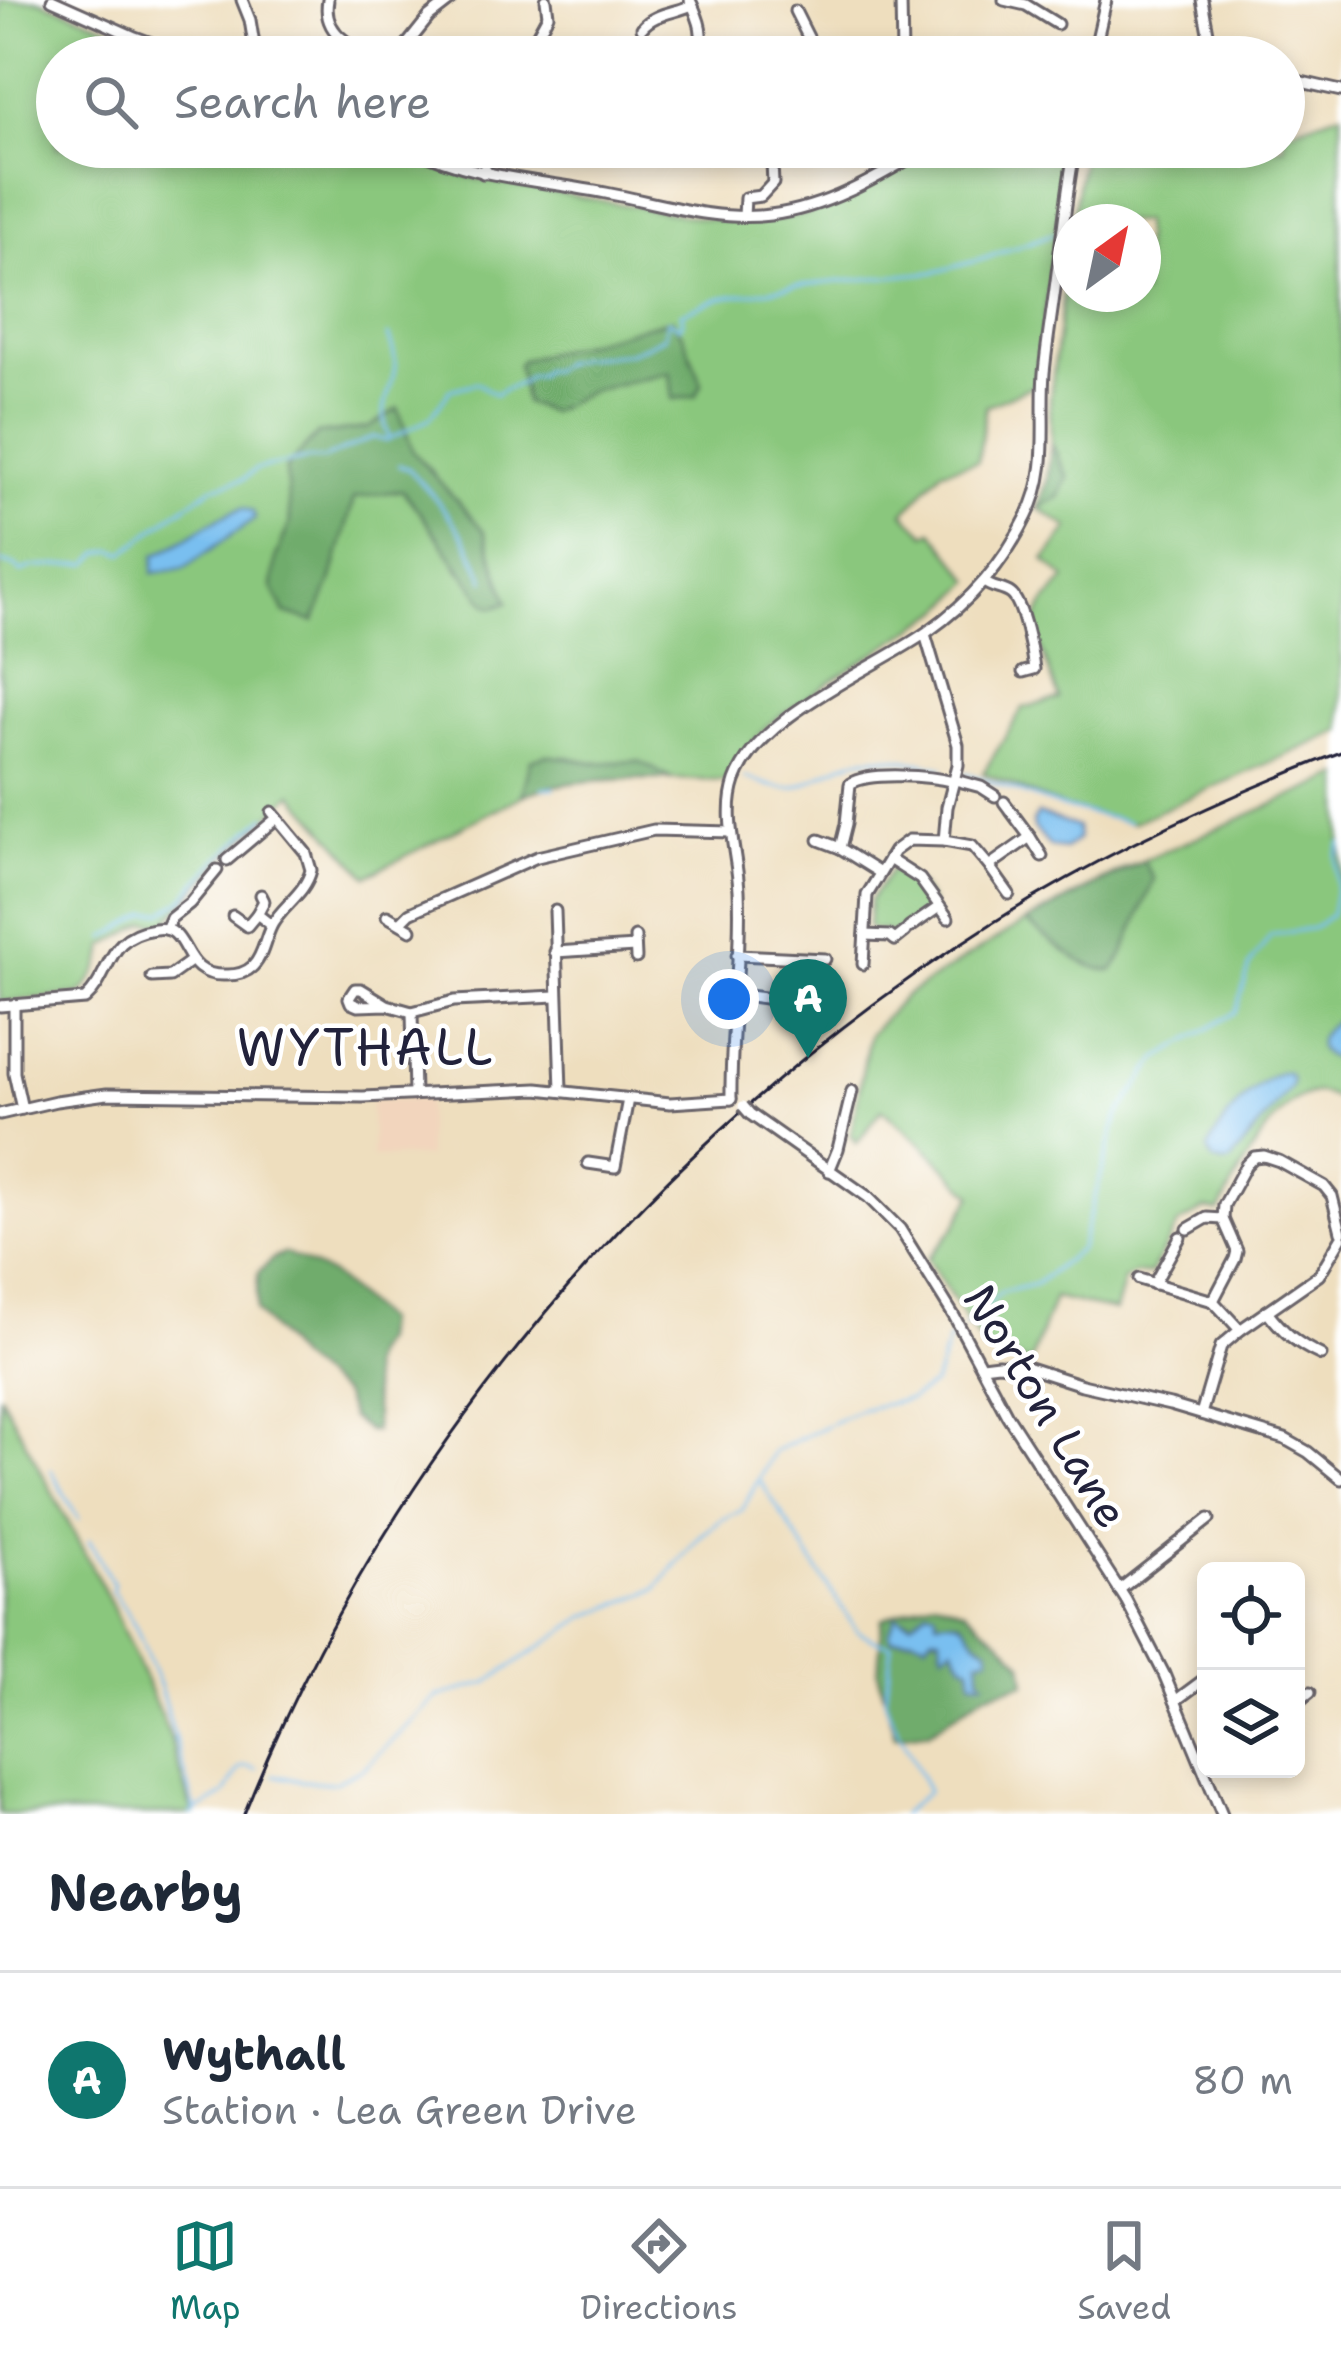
<!DOCTYPE html>
<meta charset="utf-8">
<style>
body{margin:0;font-family:"Shantell Sans",sans-serif;background:#f2f2f3;color:#1f2937}
.controls{position:absolute;right:36px;bottom:36px;display:grid;overflow:hidden;border-radius:18px;box-shadow:0 6px 18px #0003}
.controls button{width:108px;height:108px;display:grid;place-items:center;padding:0;border:0;border-bottom:3px solid #e0e1e3;background:#fff;color:#1f2937;font:60px sans-serif}
.compass{position:absolute;left:1053px;top:204px;width:108px;height:108px;border-radius:50%;background:#fff;box-shadow:0 6px 18px #0003;rotate:33deg}
.you{position:absolute;left:729px;top:999px;width:42px;height:42px;margin:-30px;border:9px solid #fff;border-radius:50%;background:#1a73e8;box-shadow:0 0 0 18px #1a73e833}
.badge{display:grid;place-items:center;width:78px;height:78px;border-radius:50%;background:#0f766e;color:#fff;font-size:39px;font-weight:700}
.pin{position:absolute;translate:-50% -99px;filter:drop-shadow(0 3px 6px #0008)}
.pin::after{content:'';position:absolute;top:63px;width:42px;height:36px;background:inherit;clip-path:polygon(0 0,100% 0,50% 100%)}
.list{margin:0;padding:0;list-style:none}
h2{display:flex;justify-content:space-between;align-items:center;height:156px;margin:0;padding:0 48px;font-size:51px}
h2 small{font-size:39px;font-weight:400;color:#747a83}
.list li{display:grid;grid-template-columns:78px 1fr auto;gap:36px;align-items:center;box-sizing:border-box;height:216px;padding:0 48px;border-top:3px solid #e0e1e3}
.list b{display:block;font-size:45px;white-space:nowrap}
.list p{margin:0;font-size:39px;white-space:nowrap;color:#747a83}
.list em{font-size:39px;font-style:normal;color:#747a83}
.icon{flex:none;width:66px;height:66px;fill:none;stroke:currentColor;stroke-width:2;stroke-linecap:round;stroke-linejoin:round}
.map{position:relative;flex:none;width:1341px;height:1814px;overflow:hidden}
.search{position:absolute;background:#fff;box-shadow:0 6px 18px #0003;left:36px;right:36px;top:36px;height:132px;display:flex;align-items:center;gap:30px;box-sizing:border-box;padding:0 42px;border-radius:66px;color:#747a83;font-size:45px}
.sheet{height:372px;background:#fff}
nav{display:flex;justify-content:space-around;align-items:center;box-sizing:border-box;height:168px;border-top:3px solid #e0e1e3;background:#fff;font-size:33px;color:#747a83}
nav a{display:grid;justify-items:center;gap:6px}
nav .on{color:#0f766e}
.map>svg:first-child{display:block}
.built{fill:#f2d5bd}
.green{fill:#8ac77d;stroke:#56745c;stroke-width:3;fill-rule:evenodd}
.forest{fill:#6fac6c;stroke:#486754;stroke-width:3;fill-rule:evenodd}
.water{fill:#79bff0;stroke:#4e7096;stroke-width:3}
.lines{fill:none;stroke-linecap:round;stroke-linejoin:round}
.stream{stroke:#79bff0;stroke-width:3}
.minor-casing{stroke:#696469;stroke-width:15}
.minor{stroke:#fff;stroke-width:9}
.rail{stroke:#22223b;stroke-width:3}
.minor-bridge-casing{stroke:#696469;stroke-width:15;stroke-linecap:butt}
.minor-bridge{stroke:#fff;stroke-width:9}
.labels{text-anchor:middle;stroke-width:9;stroke-linejoin:round;paint-order:stroke}
.street-label{font-size:45px;fill:#22223b;stroke:#fff}
.quarter-label{font-size:51px;letter-spacing:3px;fill:#22223b;stroke:#fff}
</style>
<div class="map">
<svg width="1341" height="1814" viewBox="0 0 1341 1814">
<rect width="100%" height="100%" fill="#fff"/>
<filter id="ink" filterUnits="userSpaceOnUse"><feTurbulence type="fractalNoise" baseFrequency=".00833" numOctaves="2"/><feDisplacementMap in="SourceGraphic" scale="24" xChannelSelector="R" yChannelSelector="G"/><feConvolveMatrix kernelMatrix="1 2 1 2 8 2 1 2 1" color-interpolation-filters="sRGB"/></filter>
<filter id="wash" filterUnits="userSpaceOnUse"><feTurbulence type="fractalNoise" baseFrequency=".004" numOctaves="4" result="noise"/><feDisplacementMap in="SourceGraphic" scale="48" xChannelSelector="R" yChannelSelector="G"/><feGaussianBlur stdDeviation="2.7" result="paint"/><feColorMatrix in="noise" values="0 0 0 0 0 0 0 0 0 0 0 0 0 0 0 0 0 1.4 0 .05"/><feComposite in="paint" operator="in"/></filter>
<g filter="url(#wash)">
<rect width="100%" height="100%" fill="#eedebe"/>
<path class="built" d="M 427,1099 L 427,1157 L 372,1157 L 371,1100 Z"/>
<g class="green">
<path d="M 0,0 L 39,0 L 188,57 L 57,57 L 57,147 L 400,147 L 432,166 L 478,179 L 702,218 L 754,223 L 807,214 L 853,195 L 940,147 L 1068,147 L 1035,385 L 986,406 L 978,461 L 942,470 L 904,513 L 926,534 L 932,531 L 937,536 L 972,581 L 944,609 L 834,679 L 768,725 L 742,756 L 727,781 L 672,779 L 639,761 L 596,763 L 567,757 L 531,760 L 522,796 L 367,876 L 293,794 L 225,857 L 164,925 L 147,922 L 105,946 C 104,961 92,984 80,994 L 0,1002 ZM 672,319 L 674,398 L 671,372 L 591,390 L 550,412 L 518,365 L 522,360 ZM 368,428 L 405,436 L 413,452 L 434,474 L 461,573 L 438,535 L 403,490 L 354,497 L 315,621 L 285,613 L 276,557 L 290,523 L 286,468 L 318,434 Z"/>
<path d="M 1341,112 L 1341,731 L 1132,823 L 1063,807 L 983,773 L 1023,708 L 1059,699 L 1033,625 L 1045,603 L 1066,579 L 1045,560 L 1069,528 L 1038,508 L 1059,497 L 1068,477 L 1051,443 L 1050,398 L 1071,232 L 1071,294 L 1143,294 L 1143,222 L 1072,222 L 1084,147 L 1284,147 L 1284,132 Z"/>
<path d="M 1341,775 L 1341,1101 C 1333,1098 1322,1091 1314,1093 C 1275,1098 1235,1180 1219,1212 L 1205,1209 L 1178,1225 L 1150,1274 L 1135,1274 L 1124,1280 L 1115,1311 L 1054,1298 L 1030,1363 L 984,1348 L 927,1259 L 954,1228 L 973,1195 L 919,1141 L 882,1109 L 857,1143 L 851,1134 L 869,1035 L 904,997 L 1008,932 L 1121,870 Z"/>
<path d="M 891,870 C 909,873 923,887 931,903 L 929,909 L 894,934 L 887,931 L 872,930 L 868,926 L 870,900 Z"/>
<path d="M 0,1394 L 111,1603 L 169,1734 L 193,1814 L 0,1814 Z"/>
</g>
<g class="forest">
<path d="M 672,319 L 683,335 L 702,384 L 696,396 L 673,399 L 670,372 L 591,390 L 550,412 L 525,403 L 518,365 L 522,360 Z"/>
<path d="M 398,408 L 413,452 L 484,531 L 508,602 L 494,607 L 488,605 C 457,568 433,527 402,490 L 354,498 L 331,582 L 314,622 L 285,613 L 272,587 L 276,557 L 290,523 L 286,468 L 318,434 L 368,428 Z"/>
<path d="M 1051,443 L 1068,477 L 1059,497 L 1038,508 L 1047,481 Z"/>
<path d="M 546,755 L 596,763 L 639,761 L 672,779 C 625,779 565,778 522,796 L 531,760 Z"/>
<path d="M 1143,861 L 1154,879 L 1123,955 L 1112,971 C 1078,968 1054,941 1026,922 Z"/>
<path d="M 285,1253 L 332,1275 L 383,1321 L 381,1341 L 372,1354 L 369,1367 L 375,1414 L 374,1431 L 368,1431 L 351,1418 L 342,1394 L 298,1360 L 256,1311 L 258,1273 L 273,1259 Z"/>
<path d="M 935,1599 L 965,1610 L 1000,1640 L 1023,1663 L 1026,1683 L 984,1694 L 929,1732 L 895,1736 L 878,1672 L 882,1619 ZM 905,1619 C 922,1625 943,1618 961,1620 L 972,1638 L 983,1644 L 981,1656 L 978,1659 L 980,1676 L 953,1645 L 942,1647 L 941,1636 L 892,1639 Z"/>
</g>
<g class="water">
<path d="M 244,508 L 253,512 L 255,519 L 184,568 L 153,573 L 155,555 C 186,542 211,517 244,508 Z"/>
<path d="M 1038,814 L 1077,827 L 1078,839 L 1065,849 L 1050,847 L 1034,828 L 1033,822 Z"/>
<path d="M 1341,1017 L 1341,1060 C 1305,1053 1318,1031 1341,1017 Z"/>
<path d="M 1280,1073 L 1288,1073 L 1292,1079 L 1291,1087 L 1230,1162 L 1224,1164 L 1213,1161 L 1208,1150 C 1221,1121 1250,1085 1280,1073 Z"/>
<path d="M 928,1609 L 935,1611 L 937,1620 C 977,1615 960,1634 988,1648 L 990,1656 L 979,1659 L 980,1676 L 984,1681 L 972,1680 L 970,1666 L 962,1662 L 953,1646 L 944,1652 L 940,1636 L 932,1635 L 926,1642 L 913,1637 L 892,1639 L 889,1633 L 896,1617 L 912,1622 Z"/>
</g>
<g class="lines">
<g class="stream">
<path d="M 388,335 C 391,344 396,356 395,365 C 393,392 376,406 389,437"/>
<path d="M 388,440 L 430,418 L 450,390 L 477,383 L 496,395 C 506,384 518,389 529,376 L 537,376 L 543,370 L 551,370 C 573,354 601,357 627,353 C 639,350 652,342 664,337 L 668,320 L 680,327 L 683,321 L 681,313 L 721,298 L 795,286 L 935,272 L 983,259 L 1053,234"/>
<path d="M 399,465 L 409,469 C 441,503 468,536 485,580"/>
<path d="M 0,562 L 16,566 L 21,572 L 34,567 L 89,564 L 100,553 L 114,550 L 124,553 L 171,516 L 213,487 L 244,479 L 256,469 L 308,459 L 324,459 L 373,437 L 387,441"/>
<path d="M 966,773 L 1064,808 L 1129,822"/>
<path d="M 745,777 C 759,781 776,790 791,788 C 812,785 834,763 859,759 C 887,754 916,762 943,768"/>
<path d="M 542,788 L 554,788"/>
<path d="M 105,938 L 148,913 L 164,912 L 183,899 L 219,858 L 266,816"/>
<path d="M 965,1326 L 1002,1292 L 1036,1284 L 1080,1249 L 1118,1116 L 1157,1059 L 1236,1012 L 1250,965 L 1271,935 L 1314,928 L 1331,915 L 1336,886 L 1336,857 L 1341,843"/>
<path d="M 51,1470 L 79,1520"/>
<path d="M 761,1482 L 857,1631 L 876,1641 L 892,1645 L 885,1698 L 889,1712 L 928,1791 L 902,1814"/>
<path d="M 89,1540 L 113,1584 L 112,1590 L 136,1627 L 160,1687 L 196,1812"/>
<path d="M 274,1775 L 301,1781 L 333,1783 L 364,1768 L 437,1697 L 487,1683 L 585,1617 L 656,1589 L 700,1536 L 721,1520 L 742,1510 L 774,1451 L 859,1410 L 910,1399 L 934,1384 L 948,1342 L 958,1333"/>
<path d="M 191,1814 L 224,1795 L 240,1768 L 248,1766 L 257,1769"/>
</g>
</g>
</g>
<g filter="url(#ink)">
<g class="lines">
<g class="minor-casing">
<g id="minor">
<path d="M 52,0 L 135,37 L 176,52 L 214,57"/>
<path d="M 242,0 L 250,20 L 256,57"/>
<path d="M 328,0 C 322,31 347,43 370,57"/>
<path d="M 690,0 C 700,21 705,34 698,57"/>
<path d="M 901,0 L 902,57"/>
<path d="M 1004,0 L 1026,5 L 1057,24"/>
<path d="M 1202,0 L 1209,38 L 1207,57"/>
<path d="M 795,11 L 818,57"/>
<path d="M 642,28 C 654,13 675,13 692,5"/>
<path d="M 397,57 L 429,17 L 451,0"/>
<path d="M 525,57 L 548,15 L 546,0"/>
<path d="M 1052,57 C 1085,42 1129,51 1164,57"/>
<path d="M 1093,57 L 1106,0"/>
<path d="M 1284,78 L 1341,91"/>
<path d="M 410,147 C 473,178 539,180 606,193 C 659,203 716,222 770,215 C 828,208 880,176 929,147"/>
<path d="M 482,147 L 482,152 L 487,160 L 483,173"/>
<path d="M 744,216 L 745,198 L 761,196 L 773,183 L 772,163 L 765,152"/>
<path d="M 984,582 C 993,589 1003,588 1011,594 C 1023,603 1032,653 1034,669 L 1023,672"/>
<path d="M 955,780 L 981,787 L 995,796"/>
<path d="M 1030,837 L 1042,856"/>
<path d="M 819,840 L 840,848"/>
<path d="M 944,841 L 972,846 L 989,866 L 1030,837 L 1004,802"/>
<path d="M 889,859 L 920,879 L 948,918"/>
<path d="M 227,860 L 277,818"/>
<path d="M 989,866 L 1009,894"/>
<path d="M 880,873 L 840,848 L 846,824 L 850,784 C 869,771 931,776 954,782"/>
<path d="M 261,895 L 264,901 L 257,914 L 271,925"/>
<path d="M 555,911 L 561,1090"/>
<path d="M 233,916 L 247,926 L 257,914"/>
<path d="M 387,916 L 411,930"/>
<path d="M 400,923 L 410,913 L 537,857 L 654,830 L 731,832"/>
<path d="M 909,928 L 939,907"/>
<path d="M 166,929 L 171,918 L 190,903 L 217,870"/>
<path d="M 865,935 L 890,936 L 895,940 L 905,932"/>
<path d="M 635,937 L 636,958"/>
<path d="M 555,952 L 635,947"/>
<path d="M 737,955 L 825,959"/>
<path d="M 863,964 L 867,895 L 894,851 L 909,840 L 944,841 L 947,807 L 958,765 L 958,745 L 925,634"/>
<path d="M 152,977 L 170,976 L 191,961"/>
<path d="M 735,995 C 763,996 787,1003 815,1004"/>
<path d="M 14,1005 L 14,1073 L 22,1109"/>
<path d="M 387,1005 L 358,1006 L 351,1003 L 349,998 L 355,989 L 361,989 L 387,1005 L 412,1012"/>
<path d="M 0,1006 L 85,999 C 113,974 104,936 155,929 C 193,923 177,978 227,975 C 236,975 246,973 253,966 C 264,955 265,936 273,923 C 284,905 306,892 311,870 L 306,853 L 272,812"/>
<path d="M 414,1094 L 412,1012 L 454,1001 L 556,996"/>
<path d="M 731,1099 C 730,1030 742,959 739,890 C 737,854 723,816 735,781 C 759,714 872,671 927,632 C 970,602 1004,563 1027,516 C 1051,469 1040,423 1044,373 C 1047,340 1053,307 1057,273 C 1063,231 1067,189 1075,147"/>
<path d="M 0,1114 L 56,1101 L 107,1094 L 363,1097 L 537,1089 L 670,1103 L 731,1099"/>
<path d="M 750,1114 L 868,1197 L 900,1229 L 954,1316 L 1007,1415 L 1126,1600 L 1164,1674 L 1222,1814"/>
<path d="M 588,1163 L 615,1167 L 628,1099"/>
<path d="M 829,1171 L 838,1149 L 852,1091"/>
<path d="M 1188,1229 L 1207,1218 L 1223,1219"/>
<path d="M 1139,1279 L 1213,1301 L 1240,1330"/>
<path d="M 1154,1284 L 1180,1237"/>
<path d="M 1213,1301 L 1235,1259 L 1237,1251 L 1223,1219 L 1224,1205 L 1246,1165 L 1254,1157 L 1264,1156 L 1279,1161 L 1324,1186 L 1332,1196 L 1341,1232"/>
<path d="M 1267,1311 C 1283,1332 1297,1344 1321,1355"/>
<path d="M 982,1366 L 998,1364 L 1026,1367 L 1082,1385 L 1170,1405 L 1285,1439 L 1308,1452 L 1341,1479"/>
<path d="M 1201,1414 L 1221,1346 L 1240,1330 L 1319,1275 L 1341,1238"/>
<path d="M 1119,1590 L 1209,1519"/>
<path d="M 1175,1701 L 1206,1678"/>
<path d="M 1296,1703 L 1310,1692"/>
</g>
</g>
<use href="#minor" class="minor"/>
<path class="rail" d="M 244,1814 C 389,1449 660,1133 991,924 C 1101,854 1220,799 1341,752"/>
<g class="minor-bridge-casing">
<path id="minor-bridge" d="M 743,1106 L 750,1114"/>
</g>
<use href="#minor-bridge" class="minor-bridge"/>
</g>
</g>
<g class="labels">
<g class="street-label">
<text transform="translate(1046 1406) rotate(59)" y="16">Norton Lane</text>
</g>
<g class="quarter-label">
<text x="366" y="1065">WYTHALL</text>
</g>
</g>
</svg>
<div class="controls">
<button><svg class="icon" aria-label="locate" viewBox="0 0 24 24"><circle cx="12" cy="12" r="6"/><path d="M12 2v4M12 18v4M2 12h4M18 12h4"/></svg></button>
<button><svg class="icon" aria-label="layers" viewBox="0 0 24 24"><path d="M12 4l9 5-9 5-9-5zM3 14l9 5 9-5"/></svg></button>
</div>
<svg class="compass" viewBox="-18 -18 36 36"><path d="M0-13l5 13h-10z" fill="#e53935"/><path d="M0 13l5-13h-10z" fill="#747a83"/></svg>
<div class="you"></div>
<div class="pin badge" style="left:808px;top:1058px">A</div>
<div class="search"><svg class="icon" aria-label="search" viewBox="0 0 24 24"><circle cx="10" cy="10" r="6"/><path d="M15 15l6 6"/></svg>Search here</div>
</div>
<section class="sheet">
<h2>Nearby<small></small></h2>
<ul class="list">
<li><span class="badge">A</span><div><b>Wythall</b><p>Station · Lea Green Drive</p></div><em>80 m</em></li>
</ul>
</section>
<nav>
<a class="on"><svg class="icon" aria-label="map" viewBox="0 0 24 24"><path d="M3 6l6-2 6 2 6-2v14l-6 2-6-2-6 2zM9 4v14M15 6v14"/></svg>Map</a>
<a><svg class="icon" aria-label="directions" viewBox="0 0 24 24"><path d="M12 3l9 9-9 9-9-9zM9 14v-3h6M13 9l2 2-2 2"/></svg>Directions</a>
<a><svg class="icon" aria-label="saved" viewBox="0 0 24 24"><path d="M7 4h10v16l-5-4-5 4z"/></svg>Saved</a>
</nav>
